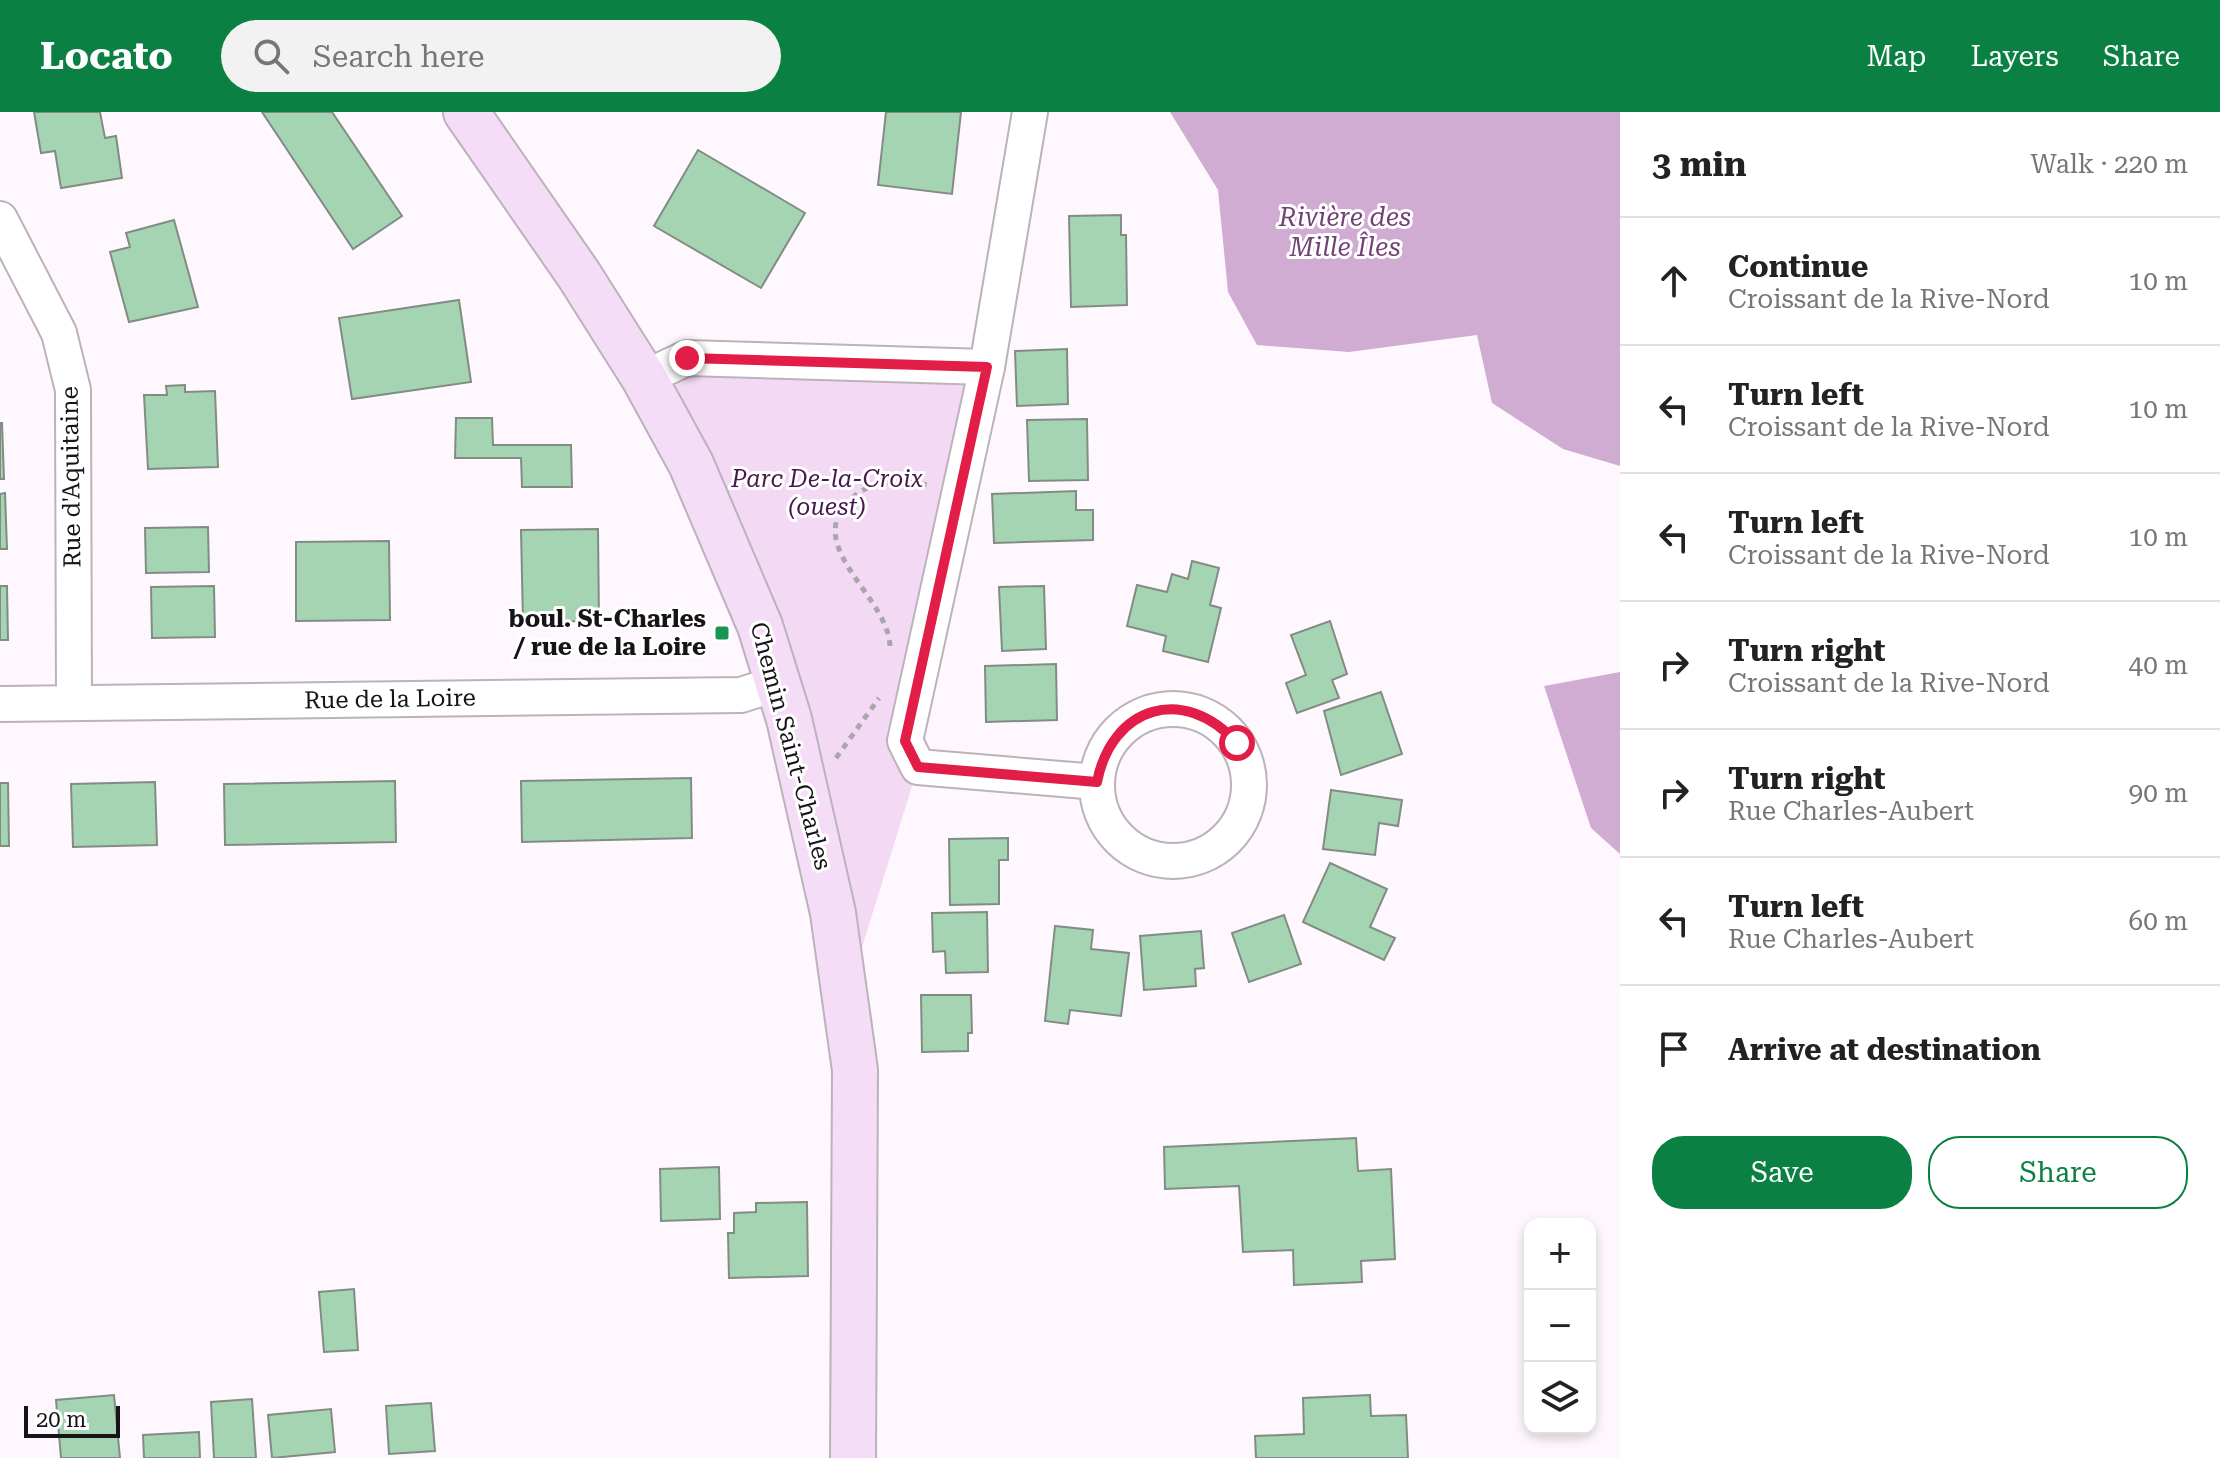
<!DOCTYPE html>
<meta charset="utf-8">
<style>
body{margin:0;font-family:"Roboto Serif",serif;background:#f2f2f2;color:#222}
.controls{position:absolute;right:24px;bottom:24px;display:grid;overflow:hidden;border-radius:16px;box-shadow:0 4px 12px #0003}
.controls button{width:72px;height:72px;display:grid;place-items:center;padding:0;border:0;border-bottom:2px solid #e0e0e0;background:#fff;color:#222;font:40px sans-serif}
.scale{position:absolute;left:24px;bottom:20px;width:96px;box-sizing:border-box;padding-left:8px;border:4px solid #171417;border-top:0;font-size:22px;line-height:28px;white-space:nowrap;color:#171417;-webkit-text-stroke:6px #fff;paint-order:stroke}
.stop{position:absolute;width:24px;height:24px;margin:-18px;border:6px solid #e11d48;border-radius:50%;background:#fff}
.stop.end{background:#e11d48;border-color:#fff;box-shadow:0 2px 8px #0008}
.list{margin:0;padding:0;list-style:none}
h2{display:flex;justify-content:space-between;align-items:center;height:104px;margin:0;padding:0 32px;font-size:34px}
h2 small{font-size:26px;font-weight:400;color:#767676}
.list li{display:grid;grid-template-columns:52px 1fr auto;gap:24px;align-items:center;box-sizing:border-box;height:128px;padding:0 32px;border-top:2px solid #e0e0e0}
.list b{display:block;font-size:30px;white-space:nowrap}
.list p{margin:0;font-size:26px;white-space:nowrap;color:#767676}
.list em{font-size:26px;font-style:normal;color:#767676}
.actions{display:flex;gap:16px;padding:24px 32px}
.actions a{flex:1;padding:18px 0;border:2px solid #0b8043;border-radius:32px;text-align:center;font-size:28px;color:#0b8043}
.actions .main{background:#0b8043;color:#fff}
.icon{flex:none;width:44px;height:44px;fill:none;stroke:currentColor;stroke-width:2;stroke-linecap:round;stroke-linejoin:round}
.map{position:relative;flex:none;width:1620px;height:1346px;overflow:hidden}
header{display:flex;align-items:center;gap:48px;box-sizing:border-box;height:112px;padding:0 40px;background:#0b8043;color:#fff}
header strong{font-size:38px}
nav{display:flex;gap:44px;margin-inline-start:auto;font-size:28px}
.search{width:560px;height:72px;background:#f2f2f2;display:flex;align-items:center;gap:20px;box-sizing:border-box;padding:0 28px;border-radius:44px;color:#767676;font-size:30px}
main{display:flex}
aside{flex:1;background:#fff}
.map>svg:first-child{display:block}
.green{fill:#f4d9f5}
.water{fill:#d0abd2}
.building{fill:#a5d4b2;stroke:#828c84;stroke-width:2}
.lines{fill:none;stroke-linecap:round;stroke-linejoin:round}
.street-casing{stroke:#bbb2bb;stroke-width:38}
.secondary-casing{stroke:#bbb2bb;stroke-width:48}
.path{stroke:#aba6ab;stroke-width:5;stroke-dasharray:6 6;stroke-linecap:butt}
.street{stroke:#fff;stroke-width:34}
.secondary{stroke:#f5ddf7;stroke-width:44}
.route{stroke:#e11d48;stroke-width:10}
.poi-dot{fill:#189553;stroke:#fff;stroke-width:3}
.labels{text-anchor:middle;stroke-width:6;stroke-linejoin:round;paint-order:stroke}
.street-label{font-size:24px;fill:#171417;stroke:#fff}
.park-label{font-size:24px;font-style:italic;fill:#471a4b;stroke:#fff}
.poi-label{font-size:24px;font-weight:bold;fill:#171417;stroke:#fff;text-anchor:end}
.water-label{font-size:26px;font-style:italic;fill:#724275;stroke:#fff}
</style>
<header>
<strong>Locato</strong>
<div class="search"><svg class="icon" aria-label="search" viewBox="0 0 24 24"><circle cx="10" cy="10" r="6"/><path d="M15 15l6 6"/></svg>Search here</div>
<nav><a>Map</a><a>Layers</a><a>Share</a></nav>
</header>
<main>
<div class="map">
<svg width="1620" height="1346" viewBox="0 0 1620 1346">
<rect width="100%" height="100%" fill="#fef8fe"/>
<path class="green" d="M 703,253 L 987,255 L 918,655 L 841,903 L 810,693 L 644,266 Z"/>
<g class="water">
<path d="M 1170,0 L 1620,0 L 1620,354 L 1563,337 L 1492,291 L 1477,223 L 1349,240 L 1257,233 L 1228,180 L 1218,78 Z"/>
<path d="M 1620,560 L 1620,742 L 1591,716 L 1544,574 Z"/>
</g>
<g class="building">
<path d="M 34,0 L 100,0 L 105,26 L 116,24 L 122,66 L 61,76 L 55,39 L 41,41 Z"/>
<path d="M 262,0 L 332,0 L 402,104 L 353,137 Z"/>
<path d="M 886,0 L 961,0 L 952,82 L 878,73 Z"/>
<path d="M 698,38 L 805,101 L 761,176 L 654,114 Z"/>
<path d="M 1121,103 L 1121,123 L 1126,123 L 1127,193 L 1071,195 L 1069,104 Z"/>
<path d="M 174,108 L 198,195 L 129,210 L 110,140 L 130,135 L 126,121 Z"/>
<path d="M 459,188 L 471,270 L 352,287 L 339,206 Z"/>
<path d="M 1067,237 L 1068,292 L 1017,294 L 1015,239 Z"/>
<path d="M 185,273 L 185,280 L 215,279 L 218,355 L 148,357 L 144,283 L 167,283 L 166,274 Z"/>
<path d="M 456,306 L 492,306 L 493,333 L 571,333 L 572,375 L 522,375 L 521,346 L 455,346 Z"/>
<path d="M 1087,307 L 1088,368 L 1029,369 L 1027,308 Z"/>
<path d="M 0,311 L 2,311 L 4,367 L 0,367 Z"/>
<path d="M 1076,379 L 1076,398 L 1093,398 L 1093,428 L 994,431 L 992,382 Z"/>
<path d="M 5,381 L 7,437 L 0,437 L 0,382 Z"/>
<path d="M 208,415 L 209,460 L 146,461 L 145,416 Z"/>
<path d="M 598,417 L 599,509 L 523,510 L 521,418 Z"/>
<path d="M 389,429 L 390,508 L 296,509 L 296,430 Z"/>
<path d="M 1192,449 L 1219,456 L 1210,493 L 1221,496 L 1208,550 L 1163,539 L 1166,524 L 1127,514 L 1137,473 L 1167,480 L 1172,462 L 1188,467 Z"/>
<path d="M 0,474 L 7,474 L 8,528 L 0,528 Z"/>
<path d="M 214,474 L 215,525 L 152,526 L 151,475 Z"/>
<path d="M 1044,474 L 1046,537 L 1002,539 L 999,475 Z"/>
<path d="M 1330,509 L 1347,562 L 1332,568 L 1339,586 L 1297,601 L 1286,571 L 1306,563 L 1291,523 Z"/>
<path d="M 1056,552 L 1057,608 L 986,610 L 985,554 Z"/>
<path d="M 1381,580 L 1402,642 L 1341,663 L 1324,599 Z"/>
<path d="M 691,666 L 692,726 L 522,730 L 521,669 Z"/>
<path d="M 395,669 L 396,730 L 225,733 L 224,672 Z"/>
<path d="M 155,670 L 157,733 L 73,735 L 71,672 Z"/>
<path d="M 0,671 L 8,671 L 9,734 L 0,734 Z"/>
<path d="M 1331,678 L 1402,688 L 1398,714 L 1379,711 L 1375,743 L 1323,737 Z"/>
<path d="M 1008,726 L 1008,748 L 999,748 L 999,792 L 950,793 L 949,727 Z"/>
<path d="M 1330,751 L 1387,777 L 1370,815 L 1395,826 L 1384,848 L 1303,810 Z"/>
<path d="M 987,800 L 988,860 L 946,861 L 945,839 L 933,840 L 932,801 Z"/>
<path d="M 1284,803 L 1301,852 L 1249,870 L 1232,821 Z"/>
<path d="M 1055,814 L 1093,818 L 1091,837 L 1129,841 L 1121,904 L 1070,898 L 1068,912 L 1045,909 Z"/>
<path d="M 1201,819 L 1204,856 L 1195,857 L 1196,874 L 1144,878 L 1140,824 Z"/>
<path d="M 921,883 L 971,883 L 972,921 L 968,921 L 968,939 L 922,940 Z"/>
<path d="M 1356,1026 L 1358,1059 L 1391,1057 L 1395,1147 L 1361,1149 L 1362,1170 L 1294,1173 L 1293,1138 L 1243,1140 L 1239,1074 L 1165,1077 L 1164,1035 Z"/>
<path d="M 719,1055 L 720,1107 L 661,1109 L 660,1057 Z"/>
<path d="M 807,1090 L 808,1164 L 729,1166 L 728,1121 L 734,1121 L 734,1101 L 756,1100 L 756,1091 Z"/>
<path d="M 354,1177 L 358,1238 L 324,1240 L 319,1180 Z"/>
<path d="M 114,1283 L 120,1346 L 61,1346 L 56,1288 Z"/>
<path d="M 1370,1283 L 1371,1304 L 1406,1303 L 1408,1346 L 1256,1346 L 1255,1324 L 1304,1322 L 1303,1286 Z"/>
<path d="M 252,1287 L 256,1346 L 214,1346 L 211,1290 Z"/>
<path d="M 431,1291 L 435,1339 L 389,1342 L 386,1294 Z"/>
<path d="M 331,1297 L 335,1340 L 272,1346 L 268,1303 Z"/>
<path d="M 199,1320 L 200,1346 L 144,1346 L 143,1323 Z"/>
</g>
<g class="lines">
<g class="street-casing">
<g id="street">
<path d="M 1030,0 L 987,255 L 905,629 L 918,655 L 1097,670"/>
<path d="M 0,107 L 59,221 L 73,278 L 74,591"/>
<path d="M 644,266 L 687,246 L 987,255"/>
<path d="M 0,592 L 741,583 L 778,571"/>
<circle cx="1173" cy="673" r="76"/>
</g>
</g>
<g class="secondary-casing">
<path id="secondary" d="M 466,0 L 579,163 L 644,266 L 691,352 L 760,514 L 789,607 L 833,801 L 855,958 L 853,1346"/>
</g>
<g class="path">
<path d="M 890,534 C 888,483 799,433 852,386 C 873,367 901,368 928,373"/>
<path d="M 836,646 L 879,586"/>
</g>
<use href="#street" class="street"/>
<use href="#secondary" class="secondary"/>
</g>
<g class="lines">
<path class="route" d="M 687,246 L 987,255 L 905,629 L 918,655 L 1097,670 C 1112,594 1184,572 1237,631"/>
</g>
<rect class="poi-dot" x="714" y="513" width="16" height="16" rx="4"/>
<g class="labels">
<g class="street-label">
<text transform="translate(71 365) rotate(-91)" y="8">Rue d'Aquitaine</text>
<text transform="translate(390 587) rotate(-1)" y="8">Rue de la Loire</text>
<text transform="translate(791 634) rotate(75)" y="8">Chemin Saint-Charles</text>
</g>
<g class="park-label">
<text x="827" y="375">Parc De-la-Croix<tspan x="827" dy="28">(ouest)</tspan></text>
</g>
<g class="poi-label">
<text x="706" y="515">boul. St-Charles<tspan x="706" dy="28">/ rue de la Loire</tspan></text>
</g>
<g class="water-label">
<text x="1345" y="114">Rivière des<tspan x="1345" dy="30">Mille Îles</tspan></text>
</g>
</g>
</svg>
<div class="controls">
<button>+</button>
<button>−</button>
<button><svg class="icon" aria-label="layers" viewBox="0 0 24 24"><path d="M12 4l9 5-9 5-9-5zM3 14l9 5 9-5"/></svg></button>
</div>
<div class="scale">20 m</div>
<div class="stop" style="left:1237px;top:631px"></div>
<div class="stop end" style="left:687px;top:246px"></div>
</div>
<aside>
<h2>3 min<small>Walk · 220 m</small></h2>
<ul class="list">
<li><svg class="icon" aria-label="ahead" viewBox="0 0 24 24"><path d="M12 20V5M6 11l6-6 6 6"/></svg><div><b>Continue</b><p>Croissant de la Rive-Nord</p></div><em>10 m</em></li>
<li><svg class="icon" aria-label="left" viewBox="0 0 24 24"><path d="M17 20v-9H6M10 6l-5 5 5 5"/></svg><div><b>Turn left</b><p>Croissant de la Rive-Nord</p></div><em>10 m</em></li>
<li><svg class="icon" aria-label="left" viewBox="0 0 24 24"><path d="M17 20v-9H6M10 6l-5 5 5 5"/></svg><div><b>Turn left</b><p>Croissant de la Rive-Nord</p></div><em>10 m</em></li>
<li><svg class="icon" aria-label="right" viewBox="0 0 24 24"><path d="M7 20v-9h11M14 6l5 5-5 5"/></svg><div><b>Turn right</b><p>Croissant de la Rive-Nord</p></div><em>40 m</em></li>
<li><svg class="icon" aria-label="right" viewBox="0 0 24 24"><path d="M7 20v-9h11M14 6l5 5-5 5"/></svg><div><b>Turn right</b><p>Rue Charles-Aubert</p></div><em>90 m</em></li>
<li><svg class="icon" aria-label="left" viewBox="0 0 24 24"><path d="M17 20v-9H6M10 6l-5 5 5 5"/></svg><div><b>Turn left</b><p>Rue Charles-Aubert</p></div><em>60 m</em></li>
<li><svg class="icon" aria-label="arrive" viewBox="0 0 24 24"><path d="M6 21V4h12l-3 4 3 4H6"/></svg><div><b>Arrive at destination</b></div></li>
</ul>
<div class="actions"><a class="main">Save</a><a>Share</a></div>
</aside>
</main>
